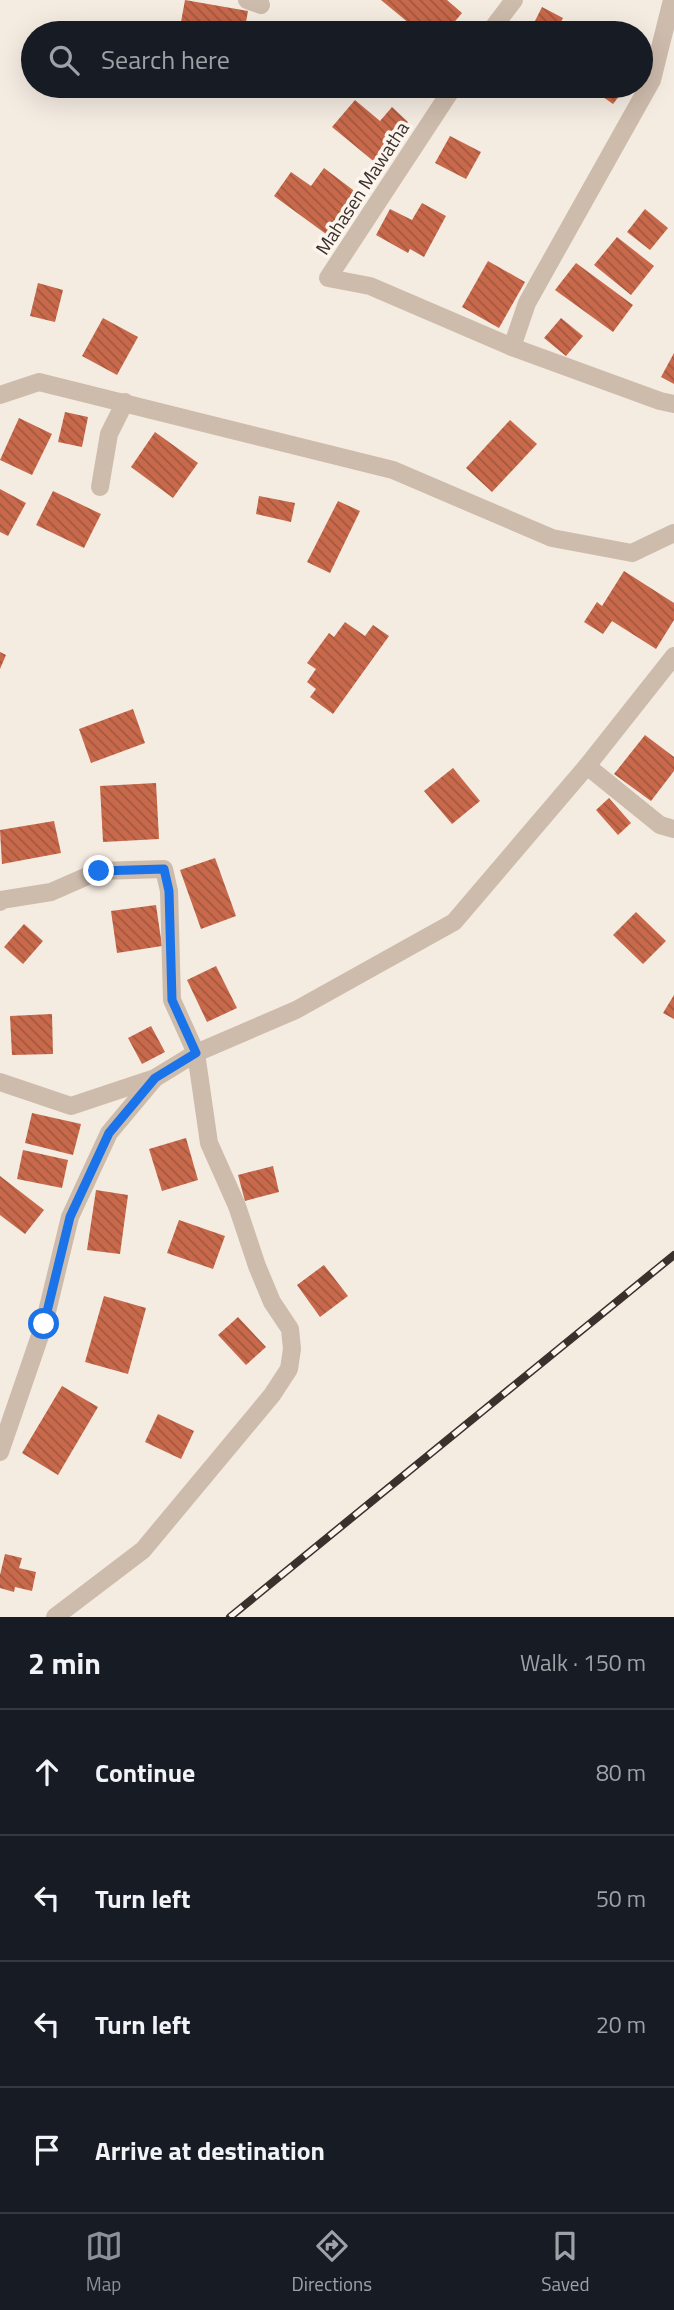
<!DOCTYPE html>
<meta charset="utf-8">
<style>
body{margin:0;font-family:"Titillium Web",sans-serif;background:#242831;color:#f1f3f6}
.stop{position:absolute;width:21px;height:21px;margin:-16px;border:5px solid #1a73e8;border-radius:50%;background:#fff}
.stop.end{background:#1a73e8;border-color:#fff;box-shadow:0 2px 7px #0008}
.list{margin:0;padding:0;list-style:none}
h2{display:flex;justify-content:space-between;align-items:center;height:91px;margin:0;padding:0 28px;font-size:30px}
h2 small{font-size:23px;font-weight:400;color:#9ea1a6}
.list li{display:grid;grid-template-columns:46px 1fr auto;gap:21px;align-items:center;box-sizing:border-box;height:126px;padding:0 28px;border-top:2px solid #363941}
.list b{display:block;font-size:26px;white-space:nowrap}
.list em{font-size:23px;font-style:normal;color:#9ea1a6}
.icon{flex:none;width:38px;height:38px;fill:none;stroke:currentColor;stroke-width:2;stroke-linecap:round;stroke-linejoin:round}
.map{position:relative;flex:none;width:674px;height:1617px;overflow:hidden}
.search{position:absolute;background:#171b24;box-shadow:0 7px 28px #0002;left:21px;right:21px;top:21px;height:77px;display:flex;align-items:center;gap:18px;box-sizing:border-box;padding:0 24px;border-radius:38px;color:#9ea1a6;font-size:26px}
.sheet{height:595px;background:#171b24}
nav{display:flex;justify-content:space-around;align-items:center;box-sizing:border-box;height:98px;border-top:2px solid #363941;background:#171b24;font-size:19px;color:#9ea1a6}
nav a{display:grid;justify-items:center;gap:4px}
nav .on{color:#8c9099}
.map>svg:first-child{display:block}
.building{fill:url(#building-back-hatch)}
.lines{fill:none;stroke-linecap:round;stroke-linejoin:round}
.minor{stroke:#cdbbac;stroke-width:18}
.rail-casing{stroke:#3b302b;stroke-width:8}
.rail{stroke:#fbf5ee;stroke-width:5;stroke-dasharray:16;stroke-linecap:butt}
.route{stroke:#1a73e8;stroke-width:9}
.labels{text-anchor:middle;stroke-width:7;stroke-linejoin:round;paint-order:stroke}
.street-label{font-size:19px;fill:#3b302b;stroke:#fbf5ee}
</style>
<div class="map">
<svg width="674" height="1617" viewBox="0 0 674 1617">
<defs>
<pattern id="building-back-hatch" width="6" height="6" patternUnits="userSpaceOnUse" patternTransform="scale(1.75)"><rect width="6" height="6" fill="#c8694b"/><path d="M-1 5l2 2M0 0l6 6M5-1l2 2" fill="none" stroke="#a4573f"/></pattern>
</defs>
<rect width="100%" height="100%" fill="#f4ebe1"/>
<g class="building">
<path d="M 185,0 L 248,11 L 244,33 L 179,33 Z"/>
<path d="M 381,0 L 447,0 L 462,13 L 445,33 L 421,33 Z"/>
<path d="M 542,7 L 563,18 L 555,33 L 524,33 L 529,23 L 533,25 Z"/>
<path d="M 293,21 L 336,32 L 336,33 L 289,33 Z"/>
<path d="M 412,86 L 428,86 L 424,92 Z"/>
<path d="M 596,86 L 627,86 L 613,104 L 593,90 Z"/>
<path d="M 355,100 L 380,121 L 392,107 L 408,122 L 397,135 L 400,137 L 377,164 L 332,127 Z"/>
<path d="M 450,136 L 481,152 L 466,179 L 435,163 Z"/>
<path d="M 324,168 L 357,193 L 326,234 L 274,196 L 291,172 L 311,186 Z"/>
<path d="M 422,203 L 446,216 L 424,257 L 410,249 L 408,253 L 376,235 L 390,209 L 412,220 Z"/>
<path d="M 645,209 L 668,228 L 650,250 L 627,232 Z"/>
<path d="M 617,237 L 654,266 L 631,295 L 594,265 Z"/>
<path d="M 488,261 L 525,282 L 499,328 L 462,307 Z"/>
<path d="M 576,263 L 633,305 L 613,332 L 555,290 Z"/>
<path d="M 38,283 L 63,290 L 55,322 L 30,316 Z"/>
<path d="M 103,318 L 138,337 L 117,375 L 82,356 Z"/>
<path d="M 561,318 L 583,336 L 566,356 L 544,338 Z"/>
<path d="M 674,353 L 674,384 L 661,377 Z"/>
<path d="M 65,412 L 88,417 L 82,447 L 58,442 Z"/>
<path d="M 19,418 L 52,434 L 32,475 L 0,460 Z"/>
<path d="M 510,420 L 537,444 L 492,492 L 466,468 Z"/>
<path d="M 155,432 L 198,463 L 173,498 L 131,467 Z"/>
<path d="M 0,489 L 26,503 L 8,536 L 0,532 Z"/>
<path d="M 53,491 L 101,514 L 84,548 L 36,525 Z"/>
<path d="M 259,496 L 295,503 L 291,522 L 256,514 Z"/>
<path d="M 338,501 L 360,511 L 330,573 L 307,562 Z"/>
<path d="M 624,571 L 674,603 L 674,620 L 656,649 L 612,621 L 603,634 L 584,622 L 597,602 L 602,606 Z"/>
<path d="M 345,622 L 365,636 L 373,625 L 389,636 L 333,714 L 310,697 L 316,689 L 307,682 L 316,669 L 307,663 L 329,633 L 334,637 Z"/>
<path d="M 0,652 L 6,655 L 0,669 Z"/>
<path d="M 133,709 L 145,743 L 91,763 L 79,729 Z"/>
<path d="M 645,735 L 674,757 L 674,771 L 651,801 L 614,774 Z"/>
<path d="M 453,768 L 480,801 L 452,824 L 424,791 Z"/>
<path d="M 156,783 L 159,839 L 103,842 L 100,786 Z"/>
<path d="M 609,798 L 631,823 L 618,835 L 596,810 Z"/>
<path d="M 54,821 L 61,853 L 2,864 L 0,830 Z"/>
<path d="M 215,858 L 236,916 L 201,929 L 180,870 Z"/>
<path d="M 156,905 L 162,946 L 117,953 L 111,911 Z"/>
<path d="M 636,912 L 666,941 L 643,964 L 613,935 Z"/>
<path d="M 24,924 L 43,941 L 23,964 L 4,947 Z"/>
<path d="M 216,966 L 237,1008 L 207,1022 L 187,980 Z"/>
<path d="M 674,995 L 674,1019 L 663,1013 Z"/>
<path d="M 52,1014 L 53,1054 L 12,1055 L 10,1016 Z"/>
<path d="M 151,1026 L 165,1052 L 142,1064 L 128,1038 Z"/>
<path d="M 32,1113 L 81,1124 L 73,1155 L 25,1143 Z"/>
<path d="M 186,1138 L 198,1180 L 162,1191 L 149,1149 Z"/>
<path d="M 23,1150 L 68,1160 L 62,1188 L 17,1179 Z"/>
<path d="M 273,1166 L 279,1192 L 245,1201 L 238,1175 Z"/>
<path d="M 0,1176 L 44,1210 L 25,1234 L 0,1215 Z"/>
<path d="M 96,1190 L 128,1195 L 120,1254 L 87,1250 Z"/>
<path d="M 179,1220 L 225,1236 L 213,1269 L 167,1253 Z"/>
<path d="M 324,1265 L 348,1296 L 320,1317 L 297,1285 Z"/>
<path d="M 104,1296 L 146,1308 L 128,1374 L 85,1362 Z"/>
<path d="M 238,1317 L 266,1347 L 246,1365 L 218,1335 Z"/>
<path d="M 62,1386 L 98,1407 L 58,1475 L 22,1453 Z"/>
<path d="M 158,1414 L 194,1431 L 181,1459 L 145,1442 Z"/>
<path d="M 5,1554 L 22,1558 L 19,1568 L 36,1572 L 32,1591 L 15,1587 L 14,1592 L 0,1588 L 0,1575 Z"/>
</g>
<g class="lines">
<g class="minor">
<path d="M 247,0 L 261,5"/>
<path d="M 489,33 L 514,0"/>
<path d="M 454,86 L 328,278 L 370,286 L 512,347 L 660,401 L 674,404"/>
<path d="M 512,347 L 527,303 L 652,80 L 672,0"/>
<path d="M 0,395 L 39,382 L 393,470 L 552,538 L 632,553 L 674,533"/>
<path d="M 100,487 L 109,434 L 125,402"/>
<path d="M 587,766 L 660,825 L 674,829"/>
<path d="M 0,902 L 1,900 L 51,892 L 99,871 L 164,869 L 169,891 L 172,1000 L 196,1053 L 209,1143 L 237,1206 L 257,1266 L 272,1302 L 290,1329 L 292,1349 L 289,1369 L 272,1395 L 143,1550 L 55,1617"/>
<path d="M 0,1082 L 71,1106 L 155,1078 L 196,1053 L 296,1010 L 454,922 L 587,766 L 674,656"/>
<path d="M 0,1452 L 44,1324 L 70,1217 L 109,1133 L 155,1078"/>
</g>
<g class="rail-casing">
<path id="rail" d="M 230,1617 L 674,1255"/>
</g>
<use href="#rail" class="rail"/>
</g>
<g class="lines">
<path class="route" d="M 44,1324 L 70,1217 L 109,1133 L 155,1078 L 196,1053 L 172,1000 L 169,891 L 164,869 L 99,871"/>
</g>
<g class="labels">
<g class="street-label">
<text transform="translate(362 188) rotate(-57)" y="7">Mahasen Mawatha</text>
</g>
</g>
</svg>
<div class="stop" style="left:44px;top:1324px"></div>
<div class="stop end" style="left:99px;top:871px"></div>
<div class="search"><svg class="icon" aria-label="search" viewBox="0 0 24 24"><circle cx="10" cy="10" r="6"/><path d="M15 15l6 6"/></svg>Search here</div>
</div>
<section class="sheet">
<h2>2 min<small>Walk · 150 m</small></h2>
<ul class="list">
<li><svg class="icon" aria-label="ahead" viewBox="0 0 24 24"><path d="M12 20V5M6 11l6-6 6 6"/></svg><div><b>Continue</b></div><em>80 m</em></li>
<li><svg class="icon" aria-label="left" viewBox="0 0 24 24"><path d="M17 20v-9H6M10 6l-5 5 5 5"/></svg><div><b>Turn left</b></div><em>50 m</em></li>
<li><svg class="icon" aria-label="left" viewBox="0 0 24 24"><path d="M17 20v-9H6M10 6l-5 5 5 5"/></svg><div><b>Turn left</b></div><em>20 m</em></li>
<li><svg class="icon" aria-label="arrive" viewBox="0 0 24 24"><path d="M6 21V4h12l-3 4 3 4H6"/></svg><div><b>Arrive at destination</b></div></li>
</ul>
</section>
<nav>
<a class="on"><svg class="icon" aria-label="map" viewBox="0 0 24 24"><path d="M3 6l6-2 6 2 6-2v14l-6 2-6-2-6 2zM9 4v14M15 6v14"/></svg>Map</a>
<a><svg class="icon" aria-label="directions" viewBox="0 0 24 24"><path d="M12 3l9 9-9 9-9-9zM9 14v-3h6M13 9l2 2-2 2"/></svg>Directions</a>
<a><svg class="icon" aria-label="saved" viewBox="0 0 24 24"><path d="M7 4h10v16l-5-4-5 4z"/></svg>Saved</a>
</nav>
